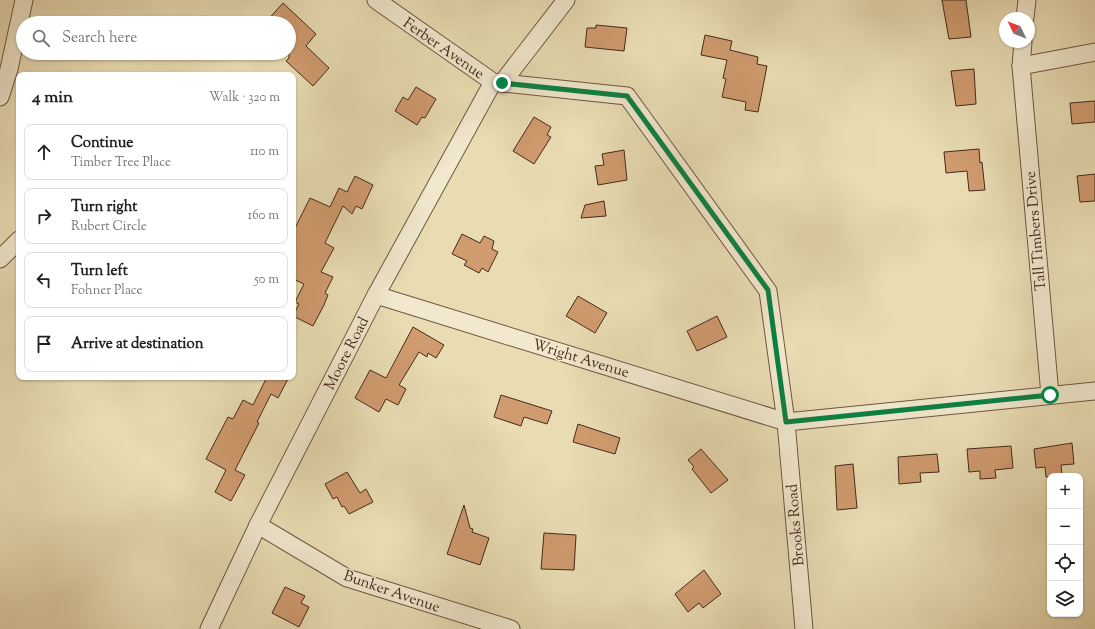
<!DOCTYPE html>
<meta charset="utf-8">
<style>
body{margin:0;font-family:"Sorts Mill Goudy",serif;background:#f6f6f6;color:#202124}
.controls{position:absolute;right:12px;bottom:12px;display:grid;overflow:hidden;border-radius:8px;box-shadow:0 1px 3px #0004}
.controls button{width:36px;height:36px;display:grid;place-items:center;padding:0;border:0;border-bottom:1px solid #e0e0e0;background:#fff;color:#202124;font:20px sans-serif}
.compass{position:absolute;left:999px;top:12px;width:36px;height:36px;border-radius:50%;background:#fff;box-shadow:0 1px 3px #0004;rotate:313deg}
.stop{position:absolute;width:12px;height:12px;margin:-9px;border:3px solid #0b8043;border-radius:50%;background:#fff}
.stop.end{background:#0b8043;border-color:#fff;box-shadow:0 1px 4px #0008}
.list{margin:0;padding:0;list-style:none}
h2{display:flex;justify-content:space-between;align-items:center;height:52px;margin:0;padding:0 16px;font-size:17px}
h2 small{font-size:13px;font-weight:400;color:#757577}
.list li{display:grid;grid-template-columns:26px 1fr auto;gap:12px;align-items:center;box-sizing:border-box;height:56px;margin:0 8px 8px;padding:0 8px;border:1px solid #e0e0e0;border-radius:8px}
.list b{display:block;font-size:15px;white-space:nowrap}
.list p{margin:0;font-size:13px;white-space:nowrap;color:#757577}
.list em{font-size:13px;font-style:normal;color:#757577}
.icon{flex:none;width:22px;height:22px;fill:none;stroke:currentColor;stroke-width:2;stroke-linecap:round;stroke-linejoin:round}
.map{position:relative;flex:none;width:1095px;height:629px;overflow:hidden}
.search{position:absolute;background:#fff;box-shadow:0 1px 3px #0004;left:16px;top:16px;width:280px;height:44px;display:flex;align-items:center;gap:10px;box-sizing:border-box;padding:0 14px;border-radius:22px;color:#757577;font-size:15px}
.panel{position:absolute;background:#fff;box-shadow:0 1px 3px #0004;left:16px;top:72px;width:280px;height:308px;border-radius:8px}
.map>svg:first-child{display:block}
.building{fill:#cf9b6f;stroke:#46291b}
.lines{fill:none;stroke-linecap:round;stroke-linejoin:round}
.minor-casing{stroke:#6f5641;stroke-width:19}
.minor{stroke:#f1e8ce;stroke-width:17}
.route{stroke:#0b8043;stroke-width:5}
.labels{text-anchor:middle;stroke-width:3;stroke-linejoin:round;paint-order:stroke}
.street-label{font-size:15px;fill:#46291b;stroke:#f1e8ce}
</style>
<div class="map">
<svg width="1095" height="629" viewBox="0 0 1095 629">
<rect width="100%" height="100%" fill="#e9dcb3"/>
<filter id="stains"><feTurbulence type="fractalNoise" baseFrequency=".005" numOctaves="4"/><feColorMatrix values="0 0 0 0 .2 0 0 0 0 .09 0 0 0 0 .02 0 0 0 .5 -.17"/></filter>
<radialGradient id="worn" r=".72"><stop offset=".6" stop-color="#630" stop-opacity="0"/><stop offset="1" stop-color="#630" stop-opacity=".3"/></radialGradient>
<g class="building">
<path d="M 942,0 L 966,0 L 971,37 L 949,39 Z"/>
<path d="M 283,3 L 316,34 L 306,46 L 329,68 L 313,86 L 286,61 L 289,58 L 289,23 L 265,23 Z"/>
<path d="M 596,25 L 627,28 L 624,51 L 585,47 L 587,28 L 596,28 Z"/>
<path d="M 705,35 L 732,41 L 730,50 L 758,57 L 757,64 L 767,66 L 758,112 L 745,110 L 746,102 L 722,97 L 726,79 L 723,78 L 727,60 L 701,55 Z"/>
<path d="M 974,69 L 976,104 L 956,106 L 951,71 Z"/>
<path d="M 416,87 L 436,99 L 425,118 L 422,117 L 417,125 L 395,111 L 403,97 L 408,100 Z"/>
<path d="M 1095,101 L 1095,122 L 1072,124 L 1070,103 Z"/>
<path d="M 534,117 L 551,127 L 547,135 L 551,137 L 534,164 L 513,151 Z"/>
<path d="M 979,149 L 980,163 L 982,162 L 985,190 L 969,191 L 967,171 L 946,173 L 944,152 Z"/>
<path d="M 624,150 L 627,180 L 598,185 L 595,166 L 604,165 L 602,154 Z"/>
<path d="M 1095,174 L 1095,201 L 1080,202 L 1077,176 Z"/>
<path d="M 355,176 L 373,185 L 362,209 L 356,206 L 352,214 L 343,206 L 325,243 L 334,248 L 321,272 L 333,277 L 325,293 L 328,295 L 324,305 L 313,326 L 293,316 L 299,304 L 295,302 L 304,284 L 293,279 L 293,232 L 310,198 L 330,207 L 339,188 L 347,192 Z"/>
<path d="M 604,201 L 606,216 L 581,218 L 585,205 Z"/>
<path d="M 462,234 L 480,243 L 484,236 L 494,241 L 492,249 L 498,252 L 488,272 L 482,268 L 479,273 L 464,265 L 467,261 L 452,254 Z"/>
<path d="M 578,296 L 607,313 L 595,333 L 566,316 Z"/>
<path d="M 717,316 L 727,337 L 697,351 L 687,331 Z"/>
<path d="M 413,327 L 444,345 L 436,358 L 428,353 L 427,357 L 419,352 L 399,385 L 406,389 L 398,405 L 386,399 L 379,412 L 355,398 L 370,370 L 386,378 Z"/>
<path d="M 267,377 L 289,377 L 278,398 L 271,394 L 257,422 L 259,423 L 235,470 L 245,475 L 231,501 L 215,492 L 226,470 L 206,459 L 228,417 L 233,419 L 243,400 L 253,405 Z"/>
<path d="M 501,395 L 552,411 L 547,424 L 524,417 L 521,426 L 494,417 Z"/>
<path d="M 578,424 L 620,438 L 615,454 L 573,442 Z"/>
<path d="M 1072,443 L 1074,464 L 1061,465 L 1062,475 L 1046,477 L 1045,467 L 1036,468 L 1034,449 Z"/>
<path d="M 1011,446 L 1013,468 L 995,470 L 996,478 L 980,479 L 980,471 L 969,472 L 967,449 Z"/>
<path d="M 701,449 L 728,480 L 711,493 L 692,469 L 694,467 L 688,460 Z"/>
<path d="M 937,454 L 939,472 L 920,473 L 921,482 L 899,484 L 898,457 Z"/>
<path d="M 853,464 L 857,508 L 837,510 L 835,466 Z"/>
<path d="M 347,472 L 360,493 L 366,489 L 373,502 L 349,514 L 344,506 L 342,507 L 337,497 L 333,499 L 325,484 Z"/>
<path d="M 464,505 L 470,528 L 473,529 L 472,532 L 489,538 L 480,565 L 447,554 Z"/>
<path d="M 544,533 L 576,535 L 574,570 L 541,569 Z"/>
<path d="M 704,570 L 721,594 L 703,608 L 699,603 L 688,612 L 675,594 Z"/>
<path d="M 285,587 L 305,596 L 301,603 L 309,607 L 299,627 L 272,613 Z"/>
</g>
<g class="lines">
<g class="minor-casing">
<g id="minor">
<path d="M 376,0 L 493,82 L 627,96 L 768,291 L 786,422 L 804,629"/>
<path d="M 1025,18 L 1027,0"/>
<path d="M 1023,42 L 1021,66 L 1050,395"/>
<path d="M 1021,66 L 1095,52"/>
<path d="M 502,83 L 566,0"/>
<path d="M 0,97 L 9,69 L 24,0"/>
<path d="M 0,259 L 19,240"/>
<path d="M 376,295 L 786,422 L 1095,391"/>
<path d="M 258,525 L 347,578 L 511,629"/>
<path d="M 209,629 L 258,525 L 376,295 L 493,82"/>
</g>
</g>
<use href="#minor" class="minor"/>
</g>
<g class="lines">
<path class="route" d="M 502,83 L 627,96 L 768,290 L 786,422 L 1050,395"/>
</g>
<g class="labels">
<g class="street-label">
<text transform="translate(444 48) rotate(35)" y="5">Ferber Avenue</text>
<text transform="translate(1035 231) rotate(-95)" y="5">Tall Timbers Drive</text>
<text transform="translate(346 353) rotate(-63)" y="5">Moore Road</text>
<text transform="translate(581 358) rotate(17)" y="5">Wright Avenue</text>
<text transform="translate(795 525) rotate(-95)" y="5">Brooks Road</text>
<text transform="translate(392 591) rotate(19)" y="5">Bunker Avenue</text>
</g>
</g>
<rect width="100%" height="100%" filter="url(#stains)"/>
<rect width="100%" height="100%" fill="url(#worn)"/>
</svg>
<div class="controls">
<button>+</button>
<button>−</button>
<button><svg class="icon" aria-label="locate" viewBox="0 0 24 24"><circle cx="12" cy="12" r="6"/><path d="M12 2v4M12 18v4M2 12h4M18 12h4"/></svg></button>
<button><svg class="icon" aria-label="layers" viewBox="0 0 24 24"><path d="M12 4l9 5-9 5-9-5zM3 14l9 5 9-5"/></svg></button>
</div>
<svg class="compass" viewBox="-18 -18 36 36"><path d="M0-13l5 13h-10z" fill="#e53935"/><path d="M0 13l5-13h-10z" fill="#757577"/></svg>
<div class="stop" style="left:1050px;top:395px"></div>
<div class="stop end" style="left:502px;top:83px"></div>
<div class="search"><svg class="icon" aria-label="search" viewBox="0 0 24 24"><circle cx="10" cy="10" r="6"/><path d="M15 15l6 6"/></svg>Search here</div>
<section class="panel">
<h2>4 min<small>Walk · 320 m</small></h2>
<ul class="list">
<li><svg class="icon" aria-label="ahead" viewBox="0 0 24 24"><path d="M12 20V5M6 11l6-6 6 6"/></svg><div><b>Continue</b><p>Timber Tree Place</p></div><em>110 m</em></li>
<li><svg class="icon" aria-label="right" viewBox="0 0 24 24"><path d="M7 20v-9h11M14 6l5 5-5 5"/></svg><div><b>Turn right</b><p>Rubert Circle</p></div><em>160 m</em></li>
<li><svg class="icon" aria-label="left" viewBox="0 0 24 24"><path d="M17 20v-9H6M10 6l-5 5 5 5"/></svg><div><b>Turn left</b><p>Fohner Place</p></div><em>50 m</em></li>
<li><svg class="icon" aria-label="arrive" viewBox="0 0 24 24"><path d="M6 21V4h12l-3 4 3 4H6"/></svg><div><b>Arrive at destination</b></div></li>
</ul>
</section>
</div>
